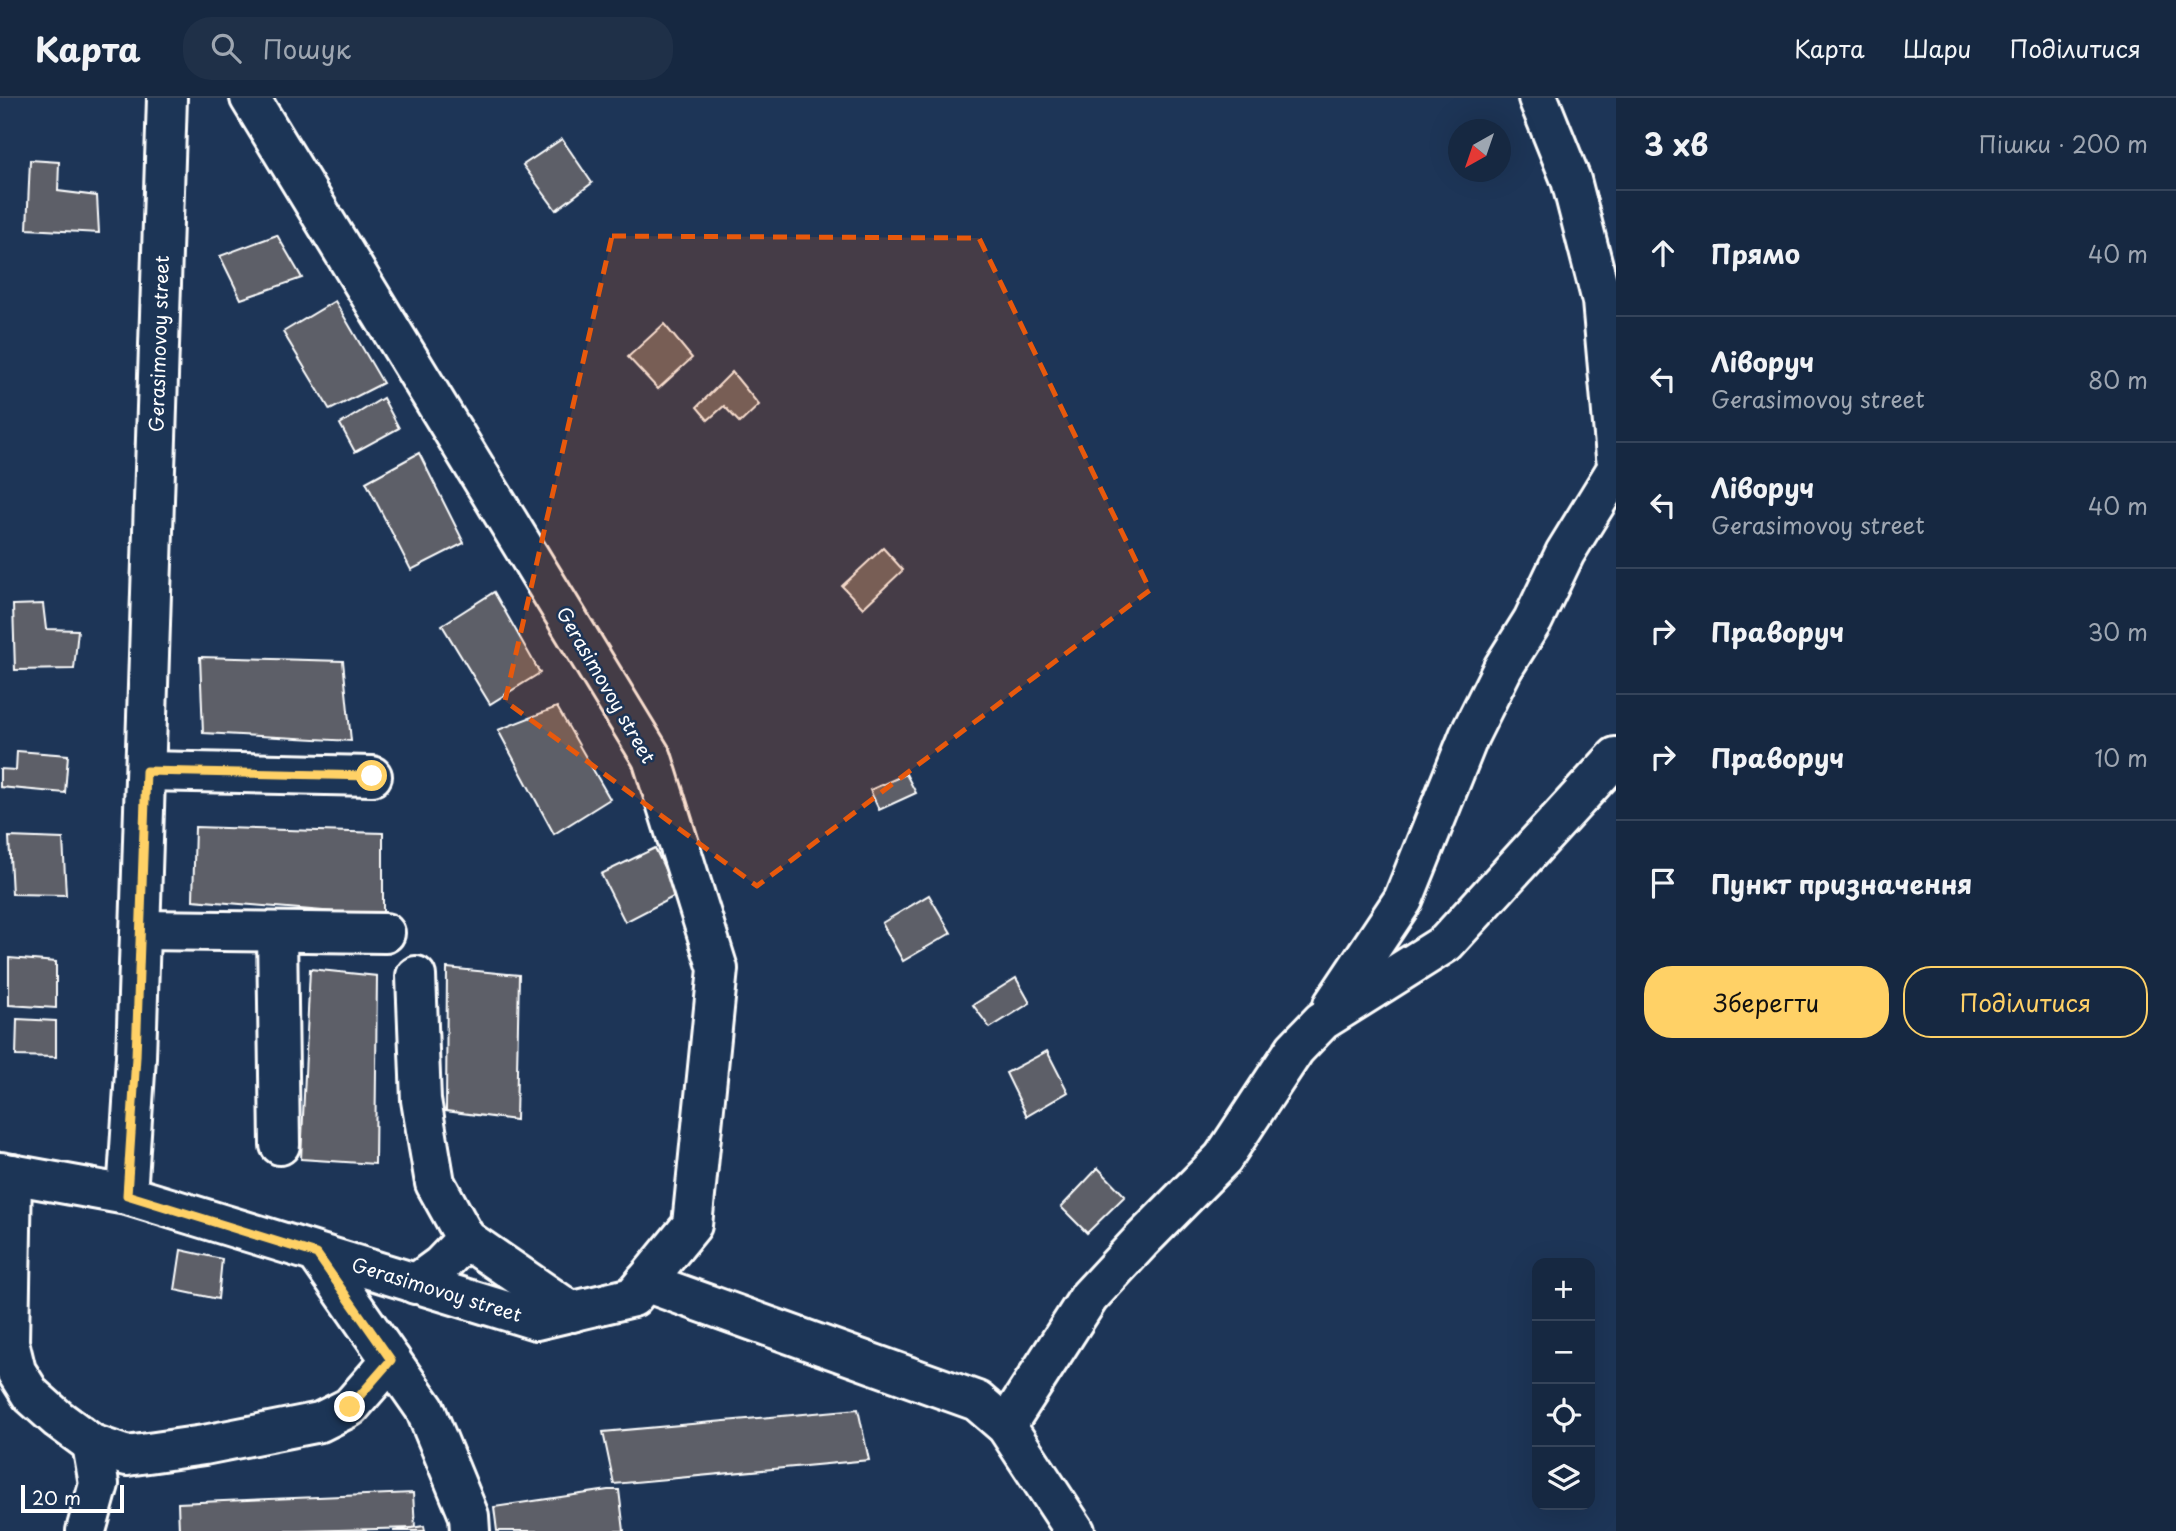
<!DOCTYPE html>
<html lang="uk">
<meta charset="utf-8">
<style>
body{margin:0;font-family:"Playpen Sans",sans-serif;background:#1f3048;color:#f1f3f6}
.controls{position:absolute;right:21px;bottom:21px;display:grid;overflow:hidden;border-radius:14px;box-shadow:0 7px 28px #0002}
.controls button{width:63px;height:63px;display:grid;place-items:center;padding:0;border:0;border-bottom:2px solid #35445a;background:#162841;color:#f1f3f6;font:35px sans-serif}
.compass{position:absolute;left:1448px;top:21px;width:63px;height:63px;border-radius:50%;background:#162841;box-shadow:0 7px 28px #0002;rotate:220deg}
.scale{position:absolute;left:21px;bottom:18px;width:103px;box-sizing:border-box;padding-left:7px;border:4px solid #fff;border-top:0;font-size:19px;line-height:24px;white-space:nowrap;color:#fff;-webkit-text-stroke:5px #1d3557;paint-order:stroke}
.stop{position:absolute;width:21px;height:21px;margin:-16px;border:5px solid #ffd166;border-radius:50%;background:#fff}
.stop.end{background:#ffd166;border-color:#fff;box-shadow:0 2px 7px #0008}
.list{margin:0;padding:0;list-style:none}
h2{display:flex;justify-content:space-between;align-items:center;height:91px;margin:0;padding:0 28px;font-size:30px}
h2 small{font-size:23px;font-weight:400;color:#9ea6b1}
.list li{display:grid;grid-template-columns:46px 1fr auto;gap:21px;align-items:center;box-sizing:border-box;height:126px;padding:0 28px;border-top:2px solid #35445a}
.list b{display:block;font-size:26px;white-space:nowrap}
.list p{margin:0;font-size:23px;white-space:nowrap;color:#9ea6b1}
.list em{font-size:23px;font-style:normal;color:#9ea6b1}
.actions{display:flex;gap:14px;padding:21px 28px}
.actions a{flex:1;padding:16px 0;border:2px solid #ffd166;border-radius:28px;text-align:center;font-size:24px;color:#ffd166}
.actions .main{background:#ffd166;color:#111}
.icon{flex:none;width:38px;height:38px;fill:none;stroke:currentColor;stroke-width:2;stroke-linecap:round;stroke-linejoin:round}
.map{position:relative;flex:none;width:1616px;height:1433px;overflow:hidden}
header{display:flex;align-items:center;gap:42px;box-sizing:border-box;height:98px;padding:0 35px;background:#162841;border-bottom:2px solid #35445a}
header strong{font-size:33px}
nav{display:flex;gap:38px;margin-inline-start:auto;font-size:24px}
.search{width:490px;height:63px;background:#1f3048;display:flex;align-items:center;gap:18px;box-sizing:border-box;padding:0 24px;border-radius:28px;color:#9ea6b1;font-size:26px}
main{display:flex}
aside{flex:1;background:#162841}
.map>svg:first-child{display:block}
.building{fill:#5d5f67;stroke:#fff;stroke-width:2}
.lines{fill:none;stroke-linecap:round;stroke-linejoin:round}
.minor-casing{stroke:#fff;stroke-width:44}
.minor{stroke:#1d3557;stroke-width:38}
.route{stroke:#ffd166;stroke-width:9}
.marked{fill:#e8590c;fill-opacity:0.2;stroke:#e8590c;stroke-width:5;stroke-dasharray:14 9;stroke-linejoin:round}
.labels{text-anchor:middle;stroke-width:5;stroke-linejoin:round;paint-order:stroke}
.street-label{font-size:19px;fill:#fff;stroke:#1d3557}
</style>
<header>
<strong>Карта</strong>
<div class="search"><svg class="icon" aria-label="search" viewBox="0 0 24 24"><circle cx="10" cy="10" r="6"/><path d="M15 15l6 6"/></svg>Пошук</div>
<nav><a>Карта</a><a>Шари</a><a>Поділитися</a></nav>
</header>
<main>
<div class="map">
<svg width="1616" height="1433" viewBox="0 0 1616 1433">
<rect width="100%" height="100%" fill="#1d3557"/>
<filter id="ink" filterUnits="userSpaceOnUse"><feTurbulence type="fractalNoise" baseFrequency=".0143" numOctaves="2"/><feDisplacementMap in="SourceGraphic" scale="14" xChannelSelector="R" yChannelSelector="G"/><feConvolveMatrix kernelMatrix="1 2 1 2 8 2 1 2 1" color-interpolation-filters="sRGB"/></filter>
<g filter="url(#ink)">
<g class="building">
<path d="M 562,41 L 592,85 L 556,112 L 523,67 Z"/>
<path d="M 30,62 L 59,64 L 58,93 L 97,98 L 99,135 L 27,131 Z"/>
<path d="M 277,137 L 302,180 L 241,201 L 220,158 Z"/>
<path d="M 335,203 L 383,285 L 330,312 L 283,234 Z"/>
<path d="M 664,226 L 692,260 L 658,291 L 628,259 Z"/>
<path d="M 732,274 L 759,307 L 740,325 L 724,308 L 708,322 L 697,309 Z"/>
<path d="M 383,300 L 399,330 L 355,354 L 340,326 Z"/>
<path d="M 419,355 L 464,445 L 411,472 L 366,384 Z"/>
<path d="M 883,450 L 903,472 L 863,510 L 842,488 Z"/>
<path d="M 494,494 L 540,575 L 490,606 L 442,527 Z"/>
<path d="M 43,506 L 46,531 L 78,532 L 74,571 L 15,572 L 13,507 Z"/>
<path d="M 200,559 L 343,563 L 351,643 L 203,635 Z"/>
<path d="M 557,609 L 610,701 L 554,736 L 498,632 Z"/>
<path d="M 17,653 L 68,657 L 65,695 L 0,689 L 0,671 L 16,672 Z"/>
<path d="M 906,676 L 916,695 L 879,712 L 870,692 Z"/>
<path d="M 195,729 L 383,735 L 383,818 L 193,802 Z"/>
<path d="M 9,739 L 63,741 L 66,797 L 12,796 Z"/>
<path d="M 655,750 L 677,797 L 625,824 L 601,776 Z"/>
<path d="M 929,797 L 951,835 L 903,863 L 882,825 Z"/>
<path d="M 9,860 L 56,864 L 56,910 L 9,907 Z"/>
<path d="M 447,870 L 519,877 L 516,1022 L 446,1013 Z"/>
<path d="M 310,871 L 377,878 L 375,1066 L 301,1061 Z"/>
<path d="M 1016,880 L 1030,905 L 990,930 L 973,907 Z"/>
<path d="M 17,921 L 56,923 L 56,959 L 16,958 Z"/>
<path d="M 1047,953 L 1068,994 L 1027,1018 L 1006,975 Z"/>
<path d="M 1098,1070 L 1125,1098 L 1087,1135 L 1061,1109 Z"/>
<path d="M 181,1152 L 222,1161 L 218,1201 L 175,1192 Z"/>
<path d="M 858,1311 L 869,1362 L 614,1386 L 603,1334 Z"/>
<path d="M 608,1392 L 619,1392 L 624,1433 L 497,1433 L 494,1409 Z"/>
<path d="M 413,1395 L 415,1430 L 300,1433 L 179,1433 L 178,1405 Z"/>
<path d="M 424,1428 L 425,1433 L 393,1433 Z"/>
</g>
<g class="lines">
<g class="minor-casing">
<g id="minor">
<path d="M 1538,0 L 1571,82 L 1602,203 L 1616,359"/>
<path d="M 146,673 L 372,678"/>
<path d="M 141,832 L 385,835"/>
<path d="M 277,834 L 280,1047"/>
<path d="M 1333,907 L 1403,802 L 1469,638 L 1503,570 L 1533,522 L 1565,455 L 1616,372"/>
<path id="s1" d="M 0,1074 L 127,1097 L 536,1222 L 633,1199 L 692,1127 L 718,871 L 652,660 L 250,0"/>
<path d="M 12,1076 L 9,1244 L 16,1273 L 31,1297 L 58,1321 L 92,1346 L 127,1358 L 204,1347 L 320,1324 L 350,1309 L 391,1262"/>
<path id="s2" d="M 127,1097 L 136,959 L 167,0"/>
<path d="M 466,1141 L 572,1214"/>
<path d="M 317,1156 L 425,1311 L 469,1418 L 470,1433"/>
<path d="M 645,1184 L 977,1303 L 1006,1328 L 1075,1433"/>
<path d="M 415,1186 L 441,1167 L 466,1141 L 435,1085 L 421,1002 L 416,878"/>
<path d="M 1006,1328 L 1089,1199 L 1140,1144 L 1223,1060 L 1295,951 L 1322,923 L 1446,845 L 1616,659"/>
<path d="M 86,1433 L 99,1386 L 92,1346"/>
</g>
</g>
<use href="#minor" class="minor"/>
</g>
</g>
<g class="lines" filter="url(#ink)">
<path class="route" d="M 350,1309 L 391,1262 L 317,1156 L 127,1097 L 136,959 L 146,673 L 372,678"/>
</g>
<path class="marked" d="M 612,138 L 979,140 L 1150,492 L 757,788 L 505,603 Z"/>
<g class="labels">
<g class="street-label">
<text dy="7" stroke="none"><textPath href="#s2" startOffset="852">Gerasimovoy street</textPath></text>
<text transform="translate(606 587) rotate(60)" y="7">Gerasimovoy street</text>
<text dy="7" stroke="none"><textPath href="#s1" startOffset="453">Gerasimovoy street</textPath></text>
</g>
</g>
</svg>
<div class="controls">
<button>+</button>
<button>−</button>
<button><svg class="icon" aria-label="locate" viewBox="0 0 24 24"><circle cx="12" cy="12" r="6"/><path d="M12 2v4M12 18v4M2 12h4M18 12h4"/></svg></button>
<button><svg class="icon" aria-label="layers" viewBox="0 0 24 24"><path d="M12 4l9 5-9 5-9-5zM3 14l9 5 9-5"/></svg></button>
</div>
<svg class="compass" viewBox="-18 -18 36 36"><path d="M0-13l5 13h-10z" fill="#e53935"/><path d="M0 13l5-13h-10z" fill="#9ea6b1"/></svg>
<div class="scale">20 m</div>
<div class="stop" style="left:372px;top:678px"></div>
<div class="stop end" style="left:350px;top:1309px"></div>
</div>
<aside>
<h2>3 хв<small>Пішки · 200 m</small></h2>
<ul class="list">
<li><svg class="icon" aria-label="ahead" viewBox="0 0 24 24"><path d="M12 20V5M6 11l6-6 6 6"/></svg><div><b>Прямо</b></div><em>40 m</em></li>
<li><svg class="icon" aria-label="left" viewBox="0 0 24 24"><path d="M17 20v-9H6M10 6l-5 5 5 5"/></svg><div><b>Ліворуч</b><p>Gerasimovoy street</p></div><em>80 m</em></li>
<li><svg class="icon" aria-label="left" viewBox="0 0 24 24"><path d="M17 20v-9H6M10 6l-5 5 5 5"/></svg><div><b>Ліворуч</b><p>Gerasimovoy street</p></div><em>40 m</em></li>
<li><svg class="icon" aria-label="right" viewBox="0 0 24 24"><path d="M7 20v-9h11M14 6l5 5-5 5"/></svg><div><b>Праворуч</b></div><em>30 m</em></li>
<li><svg class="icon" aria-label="right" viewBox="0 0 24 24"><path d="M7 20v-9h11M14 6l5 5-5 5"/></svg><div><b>Праворуч</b></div><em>10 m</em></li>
<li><svg class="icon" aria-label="arrive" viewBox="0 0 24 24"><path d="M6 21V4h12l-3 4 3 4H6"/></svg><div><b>Пункт призначення</b></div></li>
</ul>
<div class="actions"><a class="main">Зберегти</a><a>Поділитися</a></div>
</aside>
</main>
